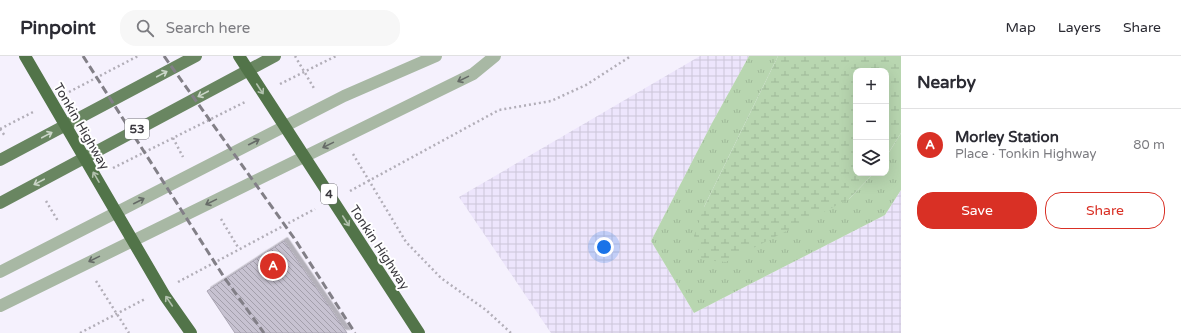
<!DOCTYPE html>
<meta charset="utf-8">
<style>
body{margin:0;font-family:"Varela Round",sans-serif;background:#f7f7f7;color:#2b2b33}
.controls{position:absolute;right:12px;top:12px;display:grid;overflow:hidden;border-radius:8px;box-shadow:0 4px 16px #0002}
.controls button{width:36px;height:36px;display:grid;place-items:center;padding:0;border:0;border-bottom:1px solid #e1e1e2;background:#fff;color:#2b2b33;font:20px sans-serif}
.you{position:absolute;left:604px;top:191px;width:14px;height:14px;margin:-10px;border:3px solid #fff;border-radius:50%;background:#1a73e8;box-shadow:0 0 0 6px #1a73e833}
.badge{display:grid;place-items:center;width:26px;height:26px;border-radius:50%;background:#d93025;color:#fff;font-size:13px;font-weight:700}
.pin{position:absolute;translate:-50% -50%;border:2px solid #fff;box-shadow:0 1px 4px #0006}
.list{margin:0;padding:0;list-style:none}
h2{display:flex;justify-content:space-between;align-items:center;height:52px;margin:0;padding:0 16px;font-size:17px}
h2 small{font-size:13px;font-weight:400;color:#7c7c81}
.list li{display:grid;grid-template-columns:26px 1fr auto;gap:12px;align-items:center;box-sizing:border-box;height:72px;padding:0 16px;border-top:1px solid #e1e1e2}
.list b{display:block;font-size:15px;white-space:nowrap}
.list p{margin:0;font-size:13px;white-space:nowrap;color:#7c7c81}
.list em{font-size:13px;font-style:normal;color:#7c7c81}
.actions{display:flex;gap:8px;padding:12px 16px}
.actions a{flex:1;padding:9px 0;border:1px solid #d93025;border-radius:16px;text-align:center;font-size:14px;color:#d93025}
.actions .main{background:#d93025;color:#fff}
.icon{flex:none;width:22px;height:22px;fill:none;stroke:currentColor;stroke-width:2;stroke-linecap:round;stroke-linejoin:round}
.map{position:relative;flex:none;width:901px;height:277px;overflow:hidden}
header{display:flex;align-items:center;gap:24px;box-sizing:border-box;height:56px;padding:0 20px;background:#fff;border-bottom:1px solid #e1e1e2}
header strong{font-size:19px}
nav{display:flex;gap:22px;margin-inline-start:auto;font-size:14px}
.search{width:280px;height:36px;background:#f7f7f7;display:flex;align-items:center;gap:10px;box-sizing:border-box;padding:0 14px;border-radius:16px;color:#7c7c81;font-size:15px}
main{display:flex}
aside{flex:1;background:#fff}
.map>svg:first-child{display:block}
.industrial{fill:url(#industrial-grid)}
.grass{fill:url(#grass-tufts)}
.wetland{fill:url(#wetland-marsh)}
.building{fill:url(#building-back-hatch);stroke:#a9a4b2;filter:url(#shadow)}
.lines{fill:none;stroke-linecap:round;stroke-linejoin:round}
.path{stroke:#b2aeb8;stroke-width:2.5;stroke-dasharray:2 3;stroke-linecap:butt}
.service{stroke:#a8b8a4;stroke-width:12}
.primary{stroke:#698661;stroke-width:12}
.motorway{stroke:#527449;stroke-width:12}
.rail{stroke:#827f87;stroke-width:3;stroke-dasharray:8 4;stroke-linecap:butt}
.oneway{stroke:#cad5c8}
.oneway2{stroke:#666b67}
.oneway3{stroke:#b1c0ad}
.labels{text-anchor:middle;stroke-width:4;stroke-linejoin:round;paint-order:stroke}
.shield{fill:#fff;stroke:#757478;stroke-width:1}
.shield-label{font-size:12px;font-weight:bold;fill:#3a383e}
.street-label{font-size:13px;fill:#3a383e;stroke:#fff}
</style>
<header>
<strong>Pinpoint</strong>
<div class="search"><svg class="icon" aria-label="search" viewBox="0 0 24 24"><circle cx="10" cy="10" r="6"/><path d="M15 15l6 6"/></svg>Search here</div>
<nav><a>Map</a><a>Layers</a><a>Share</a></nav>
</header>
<main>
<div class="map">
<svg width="901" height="277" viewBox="0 0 901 277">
<defs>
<pattern id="industrial-grid" width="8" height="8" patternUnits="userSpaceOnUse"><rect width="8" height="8" fill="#ede5fc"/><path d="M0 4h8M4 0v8" fill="none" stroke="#ccc5d9"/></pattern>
<pattern id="grass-tufts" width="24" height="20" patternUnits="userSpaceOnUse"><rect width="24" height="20" fill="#b8d6b0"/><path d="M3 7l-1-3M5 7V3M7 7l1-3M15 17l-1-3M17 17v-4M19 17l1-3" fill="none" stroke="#9fb898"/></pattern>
<pattern id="wetland-marsh" width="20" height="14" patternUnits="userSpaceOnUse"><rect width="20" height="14" fill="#b8d6b0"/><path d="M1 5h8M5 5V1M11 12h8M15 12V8" fill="none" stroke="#9fb898"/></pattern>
<pattern id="building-back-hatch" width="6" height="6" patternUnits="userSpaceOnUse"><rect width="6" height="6" fill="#c7c2d1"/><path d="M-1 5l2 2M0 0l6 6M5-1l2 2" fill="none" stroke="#a39fab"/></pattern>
<filter id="shadow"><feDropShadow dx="3.5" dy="-3.5" stdDeviation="0" flood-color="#0004"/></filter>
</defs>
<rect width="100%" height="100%" fill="#f5f1fd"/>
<path class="industrial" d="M 700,0 L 749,0 L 712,67 L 651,185 L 694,257 L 885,159 L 901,134 L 901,277 L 551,277 L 459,141 Z"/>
<path class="grass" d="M 749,0 L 778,0 L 704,151 L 849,143 L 874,117 L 886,117 L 886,101 L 901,77 L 901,134 L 885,159 L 694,257 L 651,185 L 712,67 Z"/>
<path class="wetland" d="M 778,0 L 901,0 L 901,77 L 886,101 L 886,15 L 856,15 L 856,117 L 874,117 L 849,143 L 726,206 L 702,204 L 694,180 L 704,151 Z"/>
<path class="building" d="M 284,185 L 347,277 L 235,277 L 207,235 Z"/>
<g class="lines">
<g class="path">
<path d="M 295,0 L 315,34"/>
<path d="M 280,28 L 336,0"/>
<path d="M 69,36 L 138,0"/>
<path d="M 0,73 L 5,80"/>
<path d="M 0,73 L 35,55"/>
<path d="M 173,82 L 183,101"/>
<path d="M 353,98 L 406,186 L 441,222 L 486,254 L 511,277"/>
<path d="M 113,112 L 245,46"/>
<path d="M 350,135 L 499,54 L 551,45 L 586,29 L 631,0"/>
<path d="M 46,145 L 58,165"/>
<path d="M 221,163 L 239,193"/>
<path d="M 96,225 L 129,277"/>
<path d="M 178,226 L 315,153"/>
<path d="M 80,277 L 145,243"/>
</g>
<g class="service">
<path d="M 0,216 L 344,40 L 436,0"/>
<path d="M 0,250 L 473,18 L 495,0"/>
</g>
<g class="primary">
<path d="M 0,104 L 196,0"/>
<path d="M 0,147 L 275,0"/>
</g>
<g class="motorway">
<path d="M 25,0 L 165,240 L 191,277"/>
<path d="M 239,0 L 419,277"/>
</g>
<g class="rail">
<path d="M 83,0 L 224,221 L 264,277"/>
<path d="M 164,0 L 294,182 L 355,277"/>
</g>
</g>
<defs><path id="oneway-shaft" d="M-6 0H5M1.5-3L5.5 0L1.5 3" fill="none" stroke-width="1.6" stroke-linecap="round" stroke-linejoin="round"/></defs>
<g class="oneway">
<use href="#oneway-shaft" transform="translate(162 18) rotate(-28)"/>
<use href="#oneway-shaft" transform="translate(203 38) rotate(152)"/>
<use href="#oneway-shaft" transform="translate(47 79) rotate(-28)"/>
<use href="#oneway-shaft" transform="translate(39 126) rotate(152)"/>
</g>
<g class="oneway2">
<use href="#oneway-shaft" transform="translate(463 23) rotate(154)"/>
<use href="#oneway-shaft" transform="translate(254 86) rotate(-27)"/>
<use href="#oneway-shaft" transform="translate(328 89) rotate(154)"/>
<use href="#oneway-shaft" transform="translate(139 145) rotate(-27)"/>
<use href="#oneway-shaft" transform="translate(211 146) rotate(154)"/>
<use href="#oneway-shaft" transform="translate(94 203) rotate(154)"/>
</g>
<g class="oneway3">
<use href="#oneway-shaft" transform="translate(260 33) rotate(57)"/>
<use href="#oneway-shaft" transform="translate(96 121) rotate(-120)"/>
<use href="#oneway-shaft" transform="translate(346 165) rotate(57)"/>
<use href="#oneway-shaft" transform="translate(169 245) rotate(-124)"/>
</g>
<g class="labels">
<g class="shield">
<rect x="125" y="63" width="24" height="20" rx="3"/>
<rect x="321" y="128" width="16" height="20" rx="3"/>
</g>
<g class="shield-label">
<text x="137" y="77">53</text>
<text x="329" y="142">4</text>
</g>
<g class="street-label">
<text transform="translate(82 70) rotate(60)" y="5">Tonkin Highway</text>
<text transform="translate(380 191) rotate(57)" y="5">Tonkin Highway</text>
</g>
</g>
</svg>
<div class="controls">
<button>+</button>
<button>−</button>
<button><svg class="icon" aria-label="layers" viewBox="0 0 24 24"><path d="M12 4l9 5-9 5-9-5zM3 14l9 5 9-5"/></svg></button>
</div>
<div class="you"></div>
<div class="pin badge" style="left:273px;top:210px">A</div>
</div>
<aside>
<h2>Nearby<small></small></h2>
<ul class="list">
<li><span class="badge">A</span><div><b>Morley Station</b><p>Place · Tonkin Highway</p></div><em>80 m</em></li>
</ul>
<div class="actions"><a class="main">Save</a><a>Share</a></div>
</aside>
</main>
